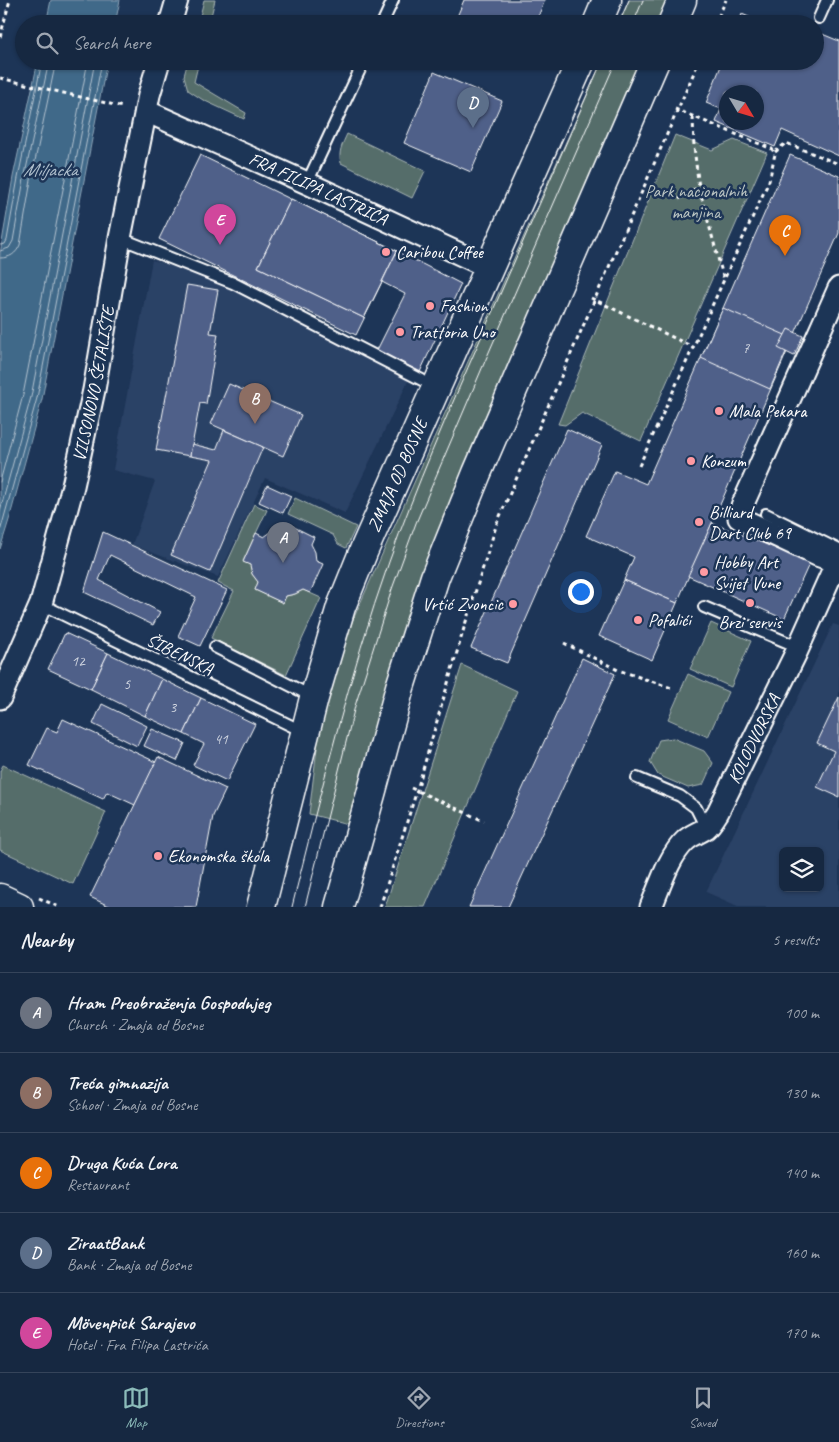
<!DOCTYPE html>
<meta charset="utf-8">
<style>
body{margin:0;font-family:Caveat,sans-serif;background:#1f3048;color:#f1f3f6}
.controls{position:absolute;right:15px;bottom:15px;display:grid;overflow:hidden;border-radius:8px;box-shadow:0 1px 4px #0004}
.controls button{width:45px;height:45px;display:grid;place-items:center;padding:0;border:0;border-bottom:1px solid #35445a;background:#162841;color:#f1f3f6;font:25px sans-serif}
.compass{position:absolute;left:719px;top:85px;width:45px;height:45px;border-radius:50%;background:#162841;box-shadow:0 1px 4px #0004;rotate:128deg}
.you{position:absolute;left:580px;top:591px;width:18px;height:18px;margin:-12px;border:4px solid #fff;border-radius:50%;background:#1a73e8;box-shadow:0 0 0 8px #1a73e833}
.badge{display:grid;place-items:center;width:32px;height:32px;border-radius:50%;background:#8bbbb9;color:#fff;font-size:16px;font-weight:700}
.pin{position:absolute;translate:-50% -41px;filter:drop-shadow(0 1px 2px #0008)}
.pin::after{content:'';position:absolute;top:26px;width:18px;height:15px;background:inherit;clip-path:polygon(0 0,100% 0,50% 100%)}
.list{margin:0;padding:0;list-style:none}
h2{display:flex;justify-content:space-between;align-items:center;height:65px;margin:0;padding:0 20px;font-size:21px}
h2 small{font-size:16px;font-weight:400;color:#9ea6b1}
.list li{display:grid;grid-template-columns:32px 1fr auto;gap:15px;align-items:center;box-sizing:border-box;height:80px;padding:0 20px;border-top:1px solid #35445a}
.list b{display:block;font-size:19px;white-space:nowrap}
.list p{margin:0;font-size:16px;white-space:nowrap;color:#9ea6b1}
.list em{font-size:16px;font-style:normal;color:#9ea6b1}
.icon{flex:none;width:28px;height:28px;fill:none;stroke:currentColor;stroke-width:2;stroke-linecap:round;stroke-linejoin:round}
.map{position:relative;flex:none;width:839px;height:907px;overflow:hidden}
.search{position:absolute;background:#162841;box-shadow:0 1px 4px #0004;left:15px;right:15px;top:15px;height:55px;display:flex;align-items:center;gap:12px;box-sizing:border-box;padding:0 18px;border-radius:28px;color:#9ea6b1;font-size:19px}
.sheet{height:465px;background:#162841}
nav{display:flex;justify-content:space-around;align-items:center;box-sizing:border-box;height:70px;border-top:1px solid #35445a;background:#162841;font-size:14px;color:#9ea6b1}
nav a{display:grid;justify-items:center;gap:2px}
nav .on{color:#8bbbb9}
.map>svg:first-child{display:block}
.built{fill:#2c4266;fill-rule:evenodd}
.green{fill:#546d6a;stroke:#aab6b4}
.water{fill:#416989;stroke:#8da5b8}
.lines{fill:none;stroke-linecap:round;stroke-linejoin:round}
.shore{stroke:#b3c3d0;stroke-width:1}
.building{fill:#506189;stroke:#fff;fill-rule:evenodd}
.service-casing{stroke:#fff;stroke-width:14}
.minor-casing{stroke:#fff;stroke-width:25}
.secondary-casing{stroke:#fff;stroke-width:31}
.path{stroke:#fff;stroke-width:3;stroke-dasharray:4 4;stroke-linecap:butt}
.service{stroke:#1d3557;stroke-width:10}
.minor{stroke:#1d3557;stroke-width:21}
.secondary{stroke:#1d3557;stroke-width:28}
.tram{stroke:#fff;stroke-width:1}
.poi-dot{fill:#ff9aa2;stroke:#1d3557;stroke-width:2}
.labels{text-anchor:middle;stroke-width:5;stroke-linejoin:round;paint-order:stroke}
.number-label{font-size:15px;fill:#d3d8e2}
.street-label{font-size:18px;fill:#fff;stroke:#1d3557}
.park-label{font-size:18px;fill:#bbc5c3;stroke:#1d3557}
.poi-label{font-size:18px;fill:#fff;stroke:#1d3557;text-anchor:start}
.water-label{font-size:19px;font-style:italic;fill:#b3c3d0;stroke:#1d3557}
</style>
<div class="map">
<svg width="839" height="907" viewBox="0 0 839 907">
<rect width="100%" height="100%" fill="#1d3557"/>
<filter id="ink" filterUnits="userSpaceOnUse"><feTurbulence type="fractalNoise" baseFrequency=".02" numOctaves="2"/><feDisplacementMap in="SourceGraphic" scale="10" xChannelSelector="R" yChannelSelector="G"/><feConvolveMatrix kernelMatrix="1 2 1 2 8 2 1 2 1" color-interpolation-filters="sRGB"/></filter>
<g filter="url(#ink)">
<g class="built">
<path d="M 152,260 L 224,282 L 410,377 L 345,513 L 265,478 L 218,577 L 132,545 L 155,481 L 113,470 Z"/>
<path d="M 833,624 L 839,626 L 839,907 L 740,907 L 706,892 ZM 783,851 L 820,851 L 820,888 L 783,888 Z"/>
</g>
<g class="green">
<path d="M 204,0 L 215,0 L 209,24 L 198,24 Z"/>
<path d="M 629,0 L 673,0 L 663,24 L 618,24 Z"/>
<path d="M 188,61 L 199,61 L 194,82 L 246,113 L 244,119 L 203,100 L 188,90 L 184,76 Z"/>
<path d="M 602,61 L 646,61 L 388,691 L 348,824 L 309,814 L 321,715 L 347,633 Z"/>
<path d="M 347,134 L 425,171 L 412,198 L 341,163 C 338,152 342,145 347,134 Z"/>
<path d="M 675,135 L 712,150 L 734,140 L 767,153 L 641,441 L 582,413 L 565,425 L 558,424 Z"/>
<path d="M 295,498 L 356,527 L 346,548 L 338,544 L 333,535 L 288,514 Z"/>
<path d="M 254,504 L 267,510 L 243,561 L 250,565 L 252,574 L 258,582 L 255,590 L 283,603 L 286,596 L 295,594 L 303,590 L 321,598 L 286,675 L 211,638 L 234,591 L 218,583 Z"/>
<path d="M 711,623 L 751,641 L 731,687 L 690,669 Z"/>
<path d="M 462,665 L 517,691 L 425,907 L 385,907 Z"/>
<path d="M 688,674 L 728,692 L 708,737 L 668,719 Z"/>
<path d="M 673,738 L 704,751 L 713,763 L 703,785 L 688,788 L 658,775 L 650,762 L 659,740 Z"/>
<path d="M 3,765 L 106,812 L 73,884 L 0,850 L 0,771 Z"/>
</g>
<g class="water">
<path d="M 51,0 L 120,0 L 115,24 L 46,24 Z"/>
<path d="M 38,61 L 107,61 L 42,399 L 9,520 L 0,549 L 0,254 L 13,177 Z"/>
</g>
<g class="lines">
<g class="shore">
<path d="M 0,245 L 5,244 L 7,240 L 18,178 L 42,61"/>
<path d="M 0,251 L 9,248 L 13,241 L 24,179 L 49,61"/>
<path d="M 0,258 C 10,258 16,254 20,245 L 31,180 L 56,61"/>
<path d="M 0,482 L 23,395 L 88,61"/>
<path d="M 0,511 L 31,397 L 95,61"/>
<path d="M 0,532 L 37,398 L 102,61"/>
</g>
</g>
<g class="building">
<path d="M 464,0 L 545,0 L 535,24 L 454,24 Z"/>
<path d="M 742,14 L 765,24 L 738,24 Z"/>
<path d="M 815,31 L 839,41 L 839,156 L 782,130 L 775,147 L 716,122 L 721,109 L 706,103 L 723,61 L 815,61 ZM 726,92 L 756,92 L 756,122 L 726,122 Z"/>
<path d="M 434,72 L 502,101 L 471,172 L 404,143 Z"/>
<path d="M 200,155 L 397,251 L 356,335 L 159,239 ZM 291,199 L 397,251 L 364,318 L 258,267 Z"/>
<path d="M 790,155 L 839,176 L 839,233 L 677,603 L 624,580 L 634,557 L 586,536 L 615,471 L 646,484 Z"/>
<path d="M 291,199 L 397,251 L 364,318 L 258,267 Z"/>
<path d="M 397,251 L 461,284 L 420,372 L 377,350 L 405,294 L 382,282 Z"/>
<path d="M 187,285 L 218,290 L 210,333 L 218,334 L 206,404 L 200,403 L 190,456 L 156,450 Z"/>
<path d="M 723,308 L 792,338 L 770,389 L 701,358 Z"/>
<path d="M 788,329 L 803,336 L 794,356 L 778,348 Z"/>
<path d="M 229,384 L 301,415 L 283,456 L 211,424 Z"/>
<path d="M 567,429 L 602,445 L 507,663 L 471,648 Z"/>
<path d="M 224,430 L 263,447 L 210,572 L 171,555 L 212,460 L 190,456 L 192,444 L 216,450 Z"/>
<path d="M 267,485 L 291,496 L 283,513 L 259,502 Z"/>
<path d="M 286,523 L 314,537 L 311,544 L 315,552 L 316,561 L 323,564 L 310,593 L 303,590 L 295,594 L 286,596 L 283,603 L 255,590 L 258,582 L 252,574 L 250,565 L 243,562 L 256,533 L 264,537 L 271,532 L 282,530 Z"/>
<path d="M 712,523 L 810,562 L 784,619 L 688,576 Z"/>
<path d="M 103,532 L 227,590 L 200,646 L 178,636 L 196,597 L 110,555 L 99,580 L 160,612 L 153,625 L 84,592 Z"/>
<path d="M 624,580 L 677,603 L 652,660 L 599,636 Z"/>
<path d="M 65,633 L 108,653 L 91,689 L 48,669 Z"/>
<path d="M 108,653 L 162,679 L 145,716 L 91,689 Z"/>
<path d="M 582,658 L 615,674 L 508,907 L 469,907 Z"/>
<path d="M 162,679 L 201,698 L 184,734 L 145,716 Z"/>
<path d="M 839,697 L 839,797 L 817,787 L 834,751 L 817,743 Z"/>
<path d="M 201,698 L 255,724 L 227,781 L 193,765 L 204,744 L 184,734 Z"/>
<path d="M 102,704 L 147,726 L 137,746 L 93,724 Z"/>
<path d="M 63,719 L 156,762 L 135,805 L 107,792 L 103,799 L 29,765 L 47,728 L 57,732 Z"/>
<path d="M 152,729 L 185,743 L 177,761 L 144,746 Z"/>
<path d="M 158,757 L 226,789 L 213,816 L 196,907 L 111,907 L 90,897 Z"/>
</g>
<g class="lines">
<g class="service-casing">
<g id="service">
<path d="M 819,18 L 827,0"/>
<path d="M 382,24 L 393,0"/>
<path d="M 307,183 L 364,61"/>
<path d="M 120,238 L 233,283 L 422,380"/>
<path d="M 766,514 L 839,550"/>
<path d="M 41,604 L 304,732"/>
<path d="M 704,607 L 798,647"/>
<path d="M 215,647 L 313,697"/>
<path d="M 637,778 L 680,796 L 696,808 L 706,828"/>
</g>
</g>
<g class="minor-casing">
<g id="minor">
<path d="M 170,24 L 177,0"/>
<path id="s1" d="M 146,111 L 307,183 L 490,268"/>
<path d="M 837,562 L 817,555 L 739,518 L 742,506 L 839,288"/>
<path id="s2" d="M 0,698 L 41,604 L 73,486 L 94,390 L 120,238 L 149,95 L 159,61"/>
<path id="s3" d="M 651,907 C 660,886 669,856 685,841 C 691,835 699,833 706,828 C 711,824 714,818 718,812 L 796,653 L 839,557"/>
</g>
</g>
<g class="secondary-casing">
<g id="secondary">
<path d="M 597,24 L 607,0"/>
<path d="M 672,24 L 682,0"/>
<path d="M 0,898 L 19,907"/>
<path id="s4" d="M 261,907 L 314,698 L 341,607 L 364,550 L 408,451 L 581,61"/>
<path d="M 339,907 L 371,794 L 400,687 L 435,577 L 477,473 L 655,61"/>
</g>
</g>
<g class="path">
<path d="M 715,24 L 726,0"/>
<path d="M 0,37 L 10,0"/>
<path d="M 0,78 L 123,107"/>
<path d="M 693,117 L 694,147 L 699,188 L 724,280"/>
<path d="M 775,152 L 786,143 L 839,164"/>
<path d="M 679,199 L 692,190 L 699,188"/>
<path d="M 591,298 L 693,347"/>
<path d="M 639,466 L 769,181 L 775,154 L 772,149 L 675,109"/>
<path d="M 564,643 L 618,670 L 672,688"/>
<path d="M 411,788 L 484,821"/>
<path d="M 39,898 L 59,907"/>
<path d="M 380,907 L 417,790 L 464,628 L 497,523 L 699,61"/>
</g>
<use href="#service" class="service"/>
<use href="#minor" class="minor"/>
<use href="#secondary" class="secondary"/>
<g class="tram">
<path d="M 619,24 L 629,0"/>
<path d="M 633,24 L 643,0"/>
<path d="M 292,907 C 321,791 349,675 389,562 C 416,486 448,413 480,340 C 521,247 561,154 602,61"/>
<path d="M 305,907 L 355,706 L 392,589 L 416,523 L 486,359 L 616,61"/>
</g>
</g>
</g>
<g class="poi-dot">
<circle cx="386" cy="252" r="5"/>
<circle cx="430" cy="306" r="5"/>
<circle cx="400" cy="332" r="5"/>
<circle cx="719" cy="411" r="5"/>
<circle cx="691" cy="461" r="5"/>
<circle cx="699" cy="522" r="5"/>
<circle cx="704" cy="572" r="5"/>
<circle cx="750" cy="603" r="5"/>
<circle cx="513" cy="604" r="5"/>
<circle cx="638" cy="620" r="5"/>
<circle cx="158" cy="856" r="5"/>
</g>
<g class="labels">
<g class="number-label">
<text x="746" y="353">7</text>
<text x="78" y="666">12</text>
<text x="127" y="689">5</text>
<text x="173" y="712">3</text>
<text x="221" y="744">41</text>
</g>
<g class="street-label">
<text dy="6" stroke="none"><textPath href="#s1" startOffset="189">FRA FILIPA LASTRIĆA</textPath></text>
<text dy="6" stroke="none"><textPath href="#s2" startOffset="329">VILSONOVO ŠETALIŠTE</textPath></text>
<text dy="6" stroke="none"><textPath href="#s4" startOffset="454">ZMAJA OD BOSNE</textPath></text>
<text transform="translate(180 654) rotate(26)" y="6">ŠIBENSKA</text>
<text dy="6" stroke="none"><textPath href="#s3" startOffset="201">KOLODVORSKA</textPath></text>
</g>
<g class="park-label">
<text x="696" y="197">Park nacionalnih<tspan x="696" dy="21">manjina</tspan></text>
</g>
<g class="poi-label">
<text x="396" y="258">Caribou Coffee</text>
<text x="440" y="312">Fashion</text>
<text x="410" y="338">Trattoria Uno</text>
<text x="729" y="417">Mala Pekara</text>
<text x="701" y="467">Konzum</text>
<text x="709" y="518">Billiard<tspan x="709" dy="21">Dart Club 69</tspan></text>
<text x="714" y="568">Hobby Art<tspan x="714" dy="21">Svijet Vune</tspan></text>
<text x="503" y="610" text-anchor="end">Vrtić Zvoncic</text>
<text x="648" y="626">Pofalići</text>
<text x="750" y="628" text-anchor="middle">Brzi servis</text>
<text x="168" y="862">Ekonomska škola</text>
</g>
<g class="water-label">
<text x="50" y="176">Miljacka</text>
</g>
</g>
</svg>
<div class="controls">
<button><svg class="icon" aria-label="layers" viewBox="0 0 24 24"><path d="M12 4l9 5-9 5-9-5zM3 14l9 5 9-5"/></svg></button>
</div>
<svg class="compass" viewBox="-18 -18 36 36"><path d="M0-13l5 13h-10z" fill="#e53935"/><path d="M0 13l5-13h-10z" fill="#9ea6b1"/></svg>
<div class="you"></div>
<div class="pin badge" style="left:283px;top:563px;background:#6b7280">A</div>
<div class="pin badge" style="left:255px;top:424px;background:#8d6e63">B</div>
<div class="pin badge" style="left:785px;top:256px;background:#e8710a">C</div>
<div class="pin badge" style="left:473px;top:128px;background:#5c6f8a">D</div>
<div class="pin badge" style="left:220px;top:245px;background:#d1479c">E</div>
<div class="search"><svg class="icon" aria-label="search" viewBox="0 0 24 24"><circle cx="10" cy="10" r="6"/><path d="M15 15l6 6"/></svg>Search here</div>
</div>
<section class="sheet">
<h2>Nearby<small>5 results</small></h2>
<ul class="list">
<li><span class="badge" style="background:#6b7280">A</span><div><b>Hram Preobraženja Gospodnjeg</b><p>Church · Zmaja od Bosne</p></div><em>100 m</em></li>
<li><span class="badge" style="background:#8d6e63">B</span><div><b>Treća gimnazija</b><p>School · Zmaja od Bosne</p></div><em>130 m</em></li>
<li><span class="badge" style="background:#e8710a">C</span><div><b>Druga Kuća Lora</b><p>Restaurant</p></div><em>140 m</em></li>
<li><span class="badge" style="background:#5c6f8a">D</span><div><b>ZiraatBank</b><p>Bank · Zmaja od Bosne</p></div><em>160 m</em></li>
<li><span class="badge" style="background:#d1479c">E</span><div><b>Mövenpick Sarajevo</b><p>Hotel · Fra Filipa Lastrića</p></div><em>170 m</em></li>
</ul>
</section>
<nav>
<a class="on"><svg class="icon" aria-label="map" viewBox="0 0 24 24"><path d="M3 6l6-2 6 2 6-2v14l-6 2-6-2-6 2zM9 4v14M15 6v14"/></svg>Map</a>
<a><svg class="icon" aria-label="directions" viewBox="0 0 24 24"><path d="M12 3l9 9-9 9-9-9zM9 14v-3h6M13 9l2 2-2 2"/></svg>Directions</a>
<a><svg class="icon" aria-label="saved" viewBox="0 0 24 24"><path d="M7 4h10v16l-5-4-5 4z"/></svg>Saved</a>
</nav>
